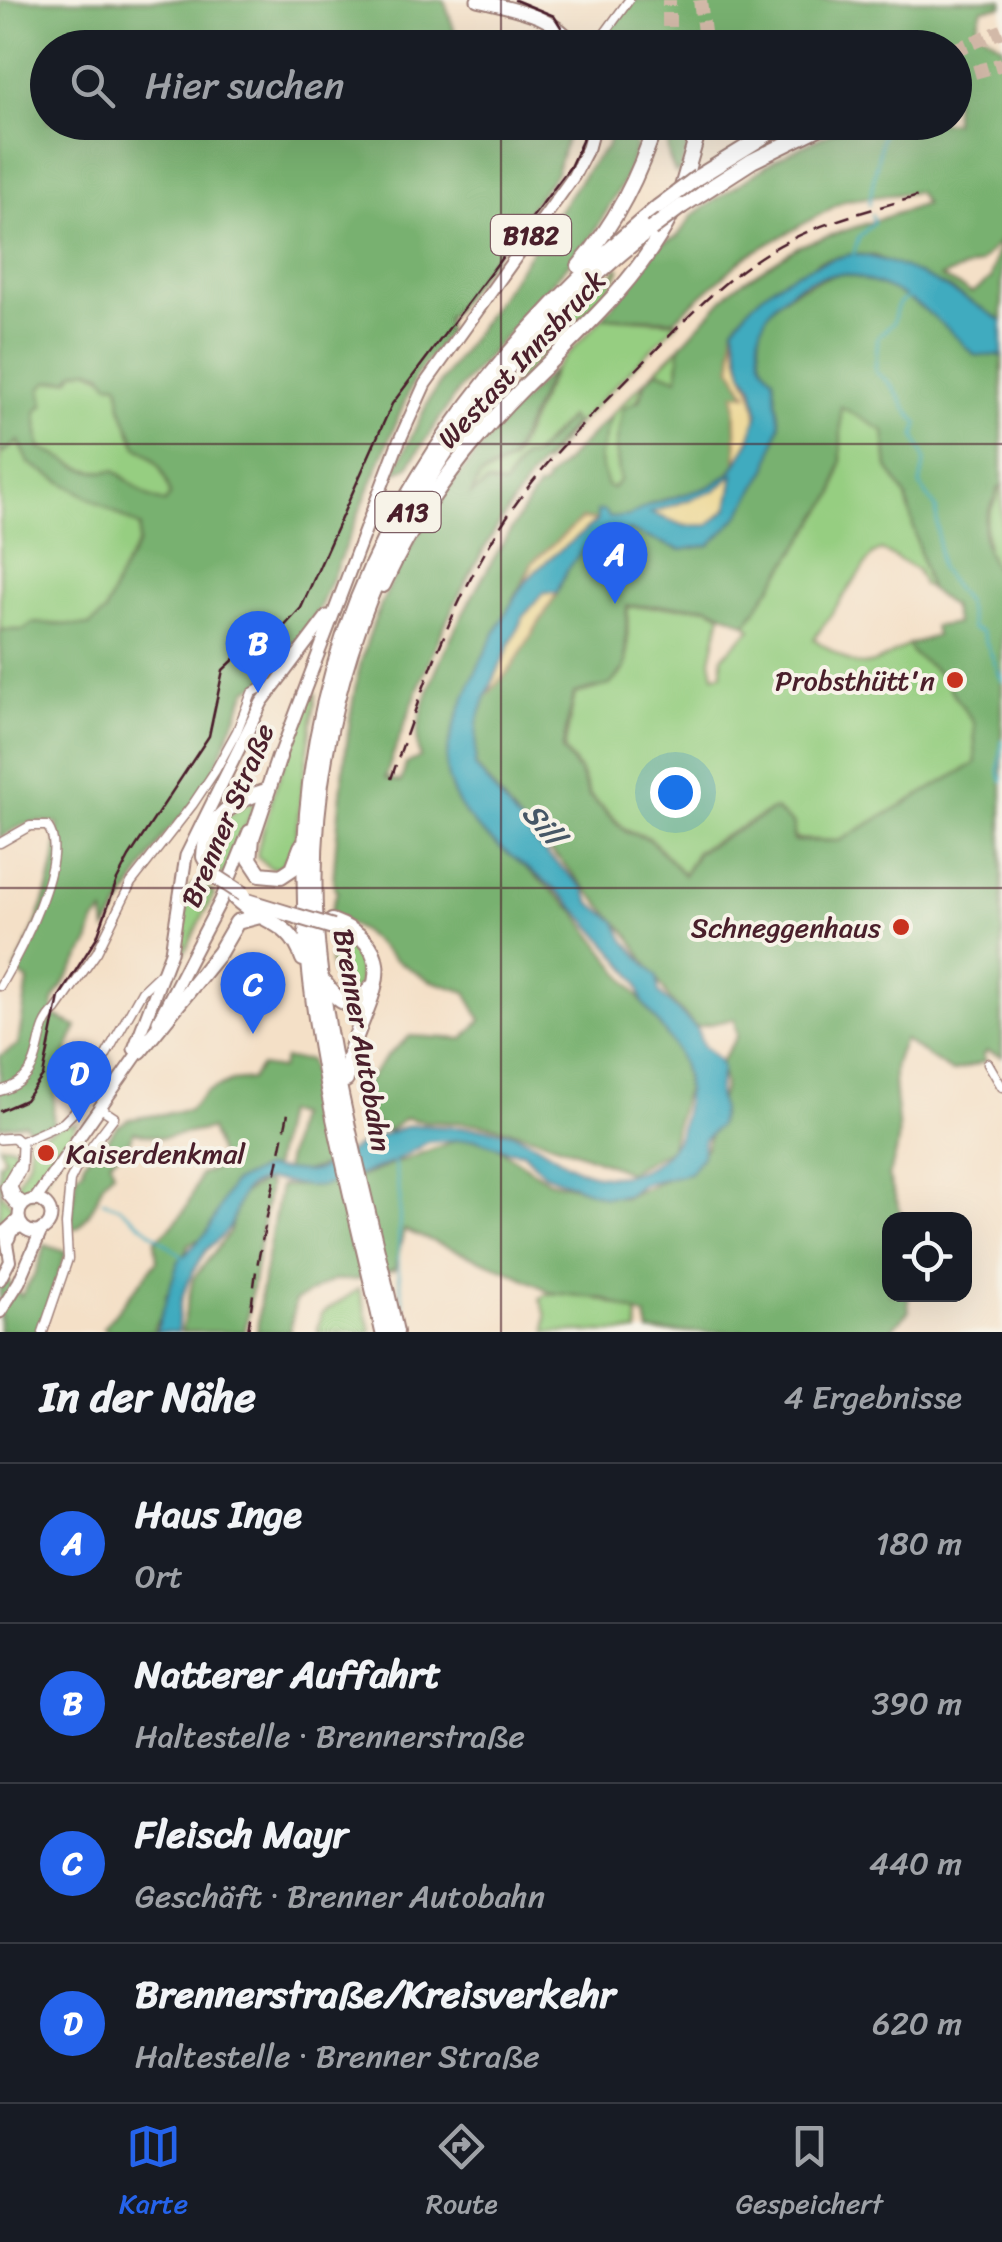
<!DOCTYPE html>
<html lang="de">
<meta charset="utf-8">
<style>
body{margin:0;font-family:Sriracha,sans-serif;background:#20242c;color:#f1f3f6}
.controls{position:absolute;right:30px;bottom:30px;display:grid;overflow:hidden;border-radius:20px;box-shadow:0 10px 40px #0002}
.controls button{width:90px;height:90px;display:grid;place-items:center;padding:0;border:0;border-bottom:2px solid #363941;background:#171b24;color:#f1f3f6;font:50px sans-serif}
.you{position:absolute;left:675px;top:792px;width:35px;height:35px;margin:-25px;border:8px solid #fff;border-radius:50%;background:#1a73e8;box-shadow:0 0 0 15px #1a73e833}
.badge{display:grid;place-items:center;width:65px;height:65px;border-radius:50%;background:#2563eb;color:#fff;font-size:32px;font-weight:700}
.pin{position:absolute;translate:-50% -82px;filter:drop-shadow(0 2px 5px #0008)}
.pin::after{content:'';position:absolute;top:52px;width:35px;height:30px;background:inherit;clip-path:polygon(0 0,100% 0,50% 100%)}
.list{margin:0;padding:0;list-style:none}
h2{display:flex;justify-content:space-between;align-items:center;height:130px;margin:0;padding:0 40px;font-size:42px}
h2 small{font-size:32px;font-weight:400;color:#9ea1a6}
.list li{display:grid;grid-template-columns:65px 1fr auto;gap:30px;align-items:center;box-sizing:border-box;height:160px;padding:0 40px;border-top:2px solid #363941}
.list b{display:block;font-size:38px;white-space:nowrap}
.list p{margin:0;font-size:32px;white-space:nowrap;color:#9ea1a6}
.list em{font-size:32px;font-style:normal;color:#9ea1a6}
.icon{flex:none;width:55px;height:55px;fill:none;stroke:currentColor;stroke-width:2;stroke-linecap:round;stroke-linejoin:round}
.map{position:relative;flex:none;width:1002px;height:1332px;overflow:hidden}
.search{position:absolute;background:#171b24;box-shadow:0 10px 40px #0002;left:30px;right:30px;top:30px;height:110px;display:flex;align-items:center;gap:25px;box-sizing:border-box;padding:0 35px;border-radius:55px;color:#9ea1a6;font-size:38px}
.sheet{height:770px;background:#171b24}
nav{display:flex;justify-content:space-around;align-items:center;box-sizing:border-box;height:140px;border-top:2px solid #363941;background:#171b24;font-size:28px;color:#9ea1a6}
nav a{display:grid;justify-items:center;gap:5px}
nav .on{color:#2563eb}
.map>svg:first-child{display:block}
.green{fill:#96ce81;stroke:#707656;stroke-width:2.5}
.forest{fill:#78b16f;stroke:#61684d;stroke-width:2.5;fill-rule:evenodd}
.sand{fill:#eeda9e;stroke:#9c7c64;stroke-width:2.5}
.water{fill:#3fabbf;stroke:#446575;stroke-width:2.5;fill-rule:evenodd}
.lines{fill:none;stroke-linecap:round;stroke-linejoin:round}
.stream{stroke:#3fabbf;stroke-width:2.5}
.motorway-tunnel{stroke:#d2b9a8;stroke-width:14;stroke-dasharray:14 7;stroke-linecap:butt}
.minor-casing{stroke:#9f8079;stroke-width:11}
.tertiary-casing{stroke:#9f8079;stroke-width:12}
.secondary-casing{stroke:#9f8079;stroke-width:14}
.primary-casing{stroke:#9f8079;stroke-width:15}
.motorway-casing{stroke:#9f8079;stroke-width:18}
.minor{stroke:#fff;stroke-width:8}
.tertiary{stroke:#fff;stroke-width:9}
.secondary{stroke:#fff;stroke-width:10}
.primary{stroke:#fff;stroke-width:11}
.motorway{stroke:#fff;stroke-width:14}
.tram{stroke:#4a1f2b;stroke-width:2.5}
.rail{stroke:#4a1f2b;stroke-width:2.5;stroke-dasharray:15 8;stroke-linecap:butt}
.motorway-bridge-casing{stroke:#9f8079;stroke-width:18;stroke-linecap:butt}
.motorway-bridge{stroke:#fff;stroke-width:14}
.grid{fill:none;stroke:#4a1f2b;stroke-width:2.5;stroke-opacity:0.55}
.poi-dot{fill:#c8321e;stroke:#f7f3e8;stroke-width:4}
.labels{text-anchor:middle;stroke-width:8;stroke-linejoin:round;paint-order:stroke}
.shield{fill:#f7f3e8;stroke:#7e5f64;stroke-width:2.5}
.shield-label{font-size:25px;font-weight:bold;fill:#4a1f2b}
.street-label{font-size:28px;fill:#4a1f2b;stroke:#f7f3e8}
.poi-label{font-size:28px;fill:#4a1f2b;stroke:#f7f3e8;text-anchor:end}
.water-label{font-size:30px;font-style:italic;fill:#465766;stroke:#f7f3e8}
</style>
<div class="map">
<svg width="1002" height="1332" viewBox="0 0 1002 1332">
<rect width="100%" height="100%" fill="#f7f3e8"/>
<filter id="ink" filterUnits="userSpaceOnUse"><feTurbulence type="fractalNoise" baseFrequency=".01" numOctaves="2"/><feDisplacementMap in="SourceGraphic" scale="20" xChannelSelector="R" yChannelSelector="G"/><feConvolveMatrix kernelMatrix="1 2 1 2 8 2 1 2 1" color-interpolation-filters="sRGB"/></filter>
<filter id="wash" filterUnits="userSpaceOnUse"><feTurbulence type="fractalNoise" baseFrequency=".0048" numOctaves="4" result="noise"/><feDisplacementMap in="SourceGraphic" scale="40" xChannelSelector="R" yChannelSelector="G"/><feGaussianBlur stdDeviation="2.25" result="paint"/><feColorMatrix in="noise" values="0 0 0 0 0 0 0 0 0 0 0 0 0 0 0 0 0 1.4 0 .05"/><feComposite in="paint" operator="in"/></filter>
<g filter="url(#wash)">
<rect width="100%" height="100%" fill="#f4e0c7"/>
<g class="green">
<path d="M 617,267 L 620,269 C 602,308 567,328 539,358 C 530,367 521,378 512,388 C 523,350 577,305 606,277 L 612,276 Z"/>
<path d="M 603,317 L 678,322 L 579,422 L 544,464 L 541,462 L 575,423 L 569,417 L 533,456 L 522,457 L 504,485 L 487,482 L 471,496 L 480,477 L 512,461 L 555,368 Z"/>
<path d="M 680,346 L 678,378 L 646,381 L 616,447 L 620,481 L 612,488 L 607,487 L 599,458 L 611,415 Z"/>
<path d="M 88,369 L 120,384 L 121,407 L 137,447 C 156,456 166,475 171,495 L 165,503 L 148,497 L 115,470 C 81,477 68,457 39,448 L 36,412 L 44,404 L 41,388 L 47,382 L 69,379 L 75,372 Z"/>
<path d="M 840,406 L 884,431 L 888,467 L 906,497 L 929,589 L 923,585 L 917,570 L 881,550 L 873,554 L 814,639 C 861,670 858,674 908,645 L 913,654 L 938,672 L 974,723 L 976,763 L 839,841 L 794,839 L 794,824 L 774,809 L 697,851 L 684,874 L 650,838 L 626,830 L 590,795 L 581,772 L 564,750 L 575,694 C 640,680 625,665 628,607 L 708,607 L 721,614 L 711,660 L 714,675 L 722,674 L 722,657 L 751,629 L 746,624 L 834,494 L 841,462 Z"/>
<path d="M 19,441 L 29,463 L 141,527 L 138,543 L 118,579 L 105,613 L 89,626 L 33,623 L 23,630 L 0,630 L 0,451 L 3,453 Z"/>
<path d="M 1002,488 L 1002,576 L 990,563 L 989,554 L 984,554 C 991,542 983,533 986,521 C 989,510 996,504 999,489 Z"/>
<path d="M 310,692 L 316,694 L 294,848 L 279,868 L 270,868 L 257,857 C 258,837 269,820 271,799 Z"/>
<path d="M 257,799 L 225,878 L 210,860 C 211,824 227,814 257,799 Z"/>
<path d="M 202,883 L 214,894 L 173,975 L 190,886 Z"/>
<path d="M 337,938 C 361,948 360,965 359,987 L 342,996 C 331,976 325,959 337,938 Z"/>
<path d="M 77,1123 L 38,1191 L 31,1197 L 24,1197 C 8,1181 26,1175 29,1158 C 30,1152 29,1146 29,1140 L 64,1124 Z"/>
<path d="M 0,1145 L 14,1146 L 17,1154 L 3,1180 L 1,1192 L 13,1207 L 14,1215 L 0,1231 L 0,1163 L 5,1159 Z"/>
<path d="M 359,1289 L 371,1332 L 317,1332 L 321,1314 Z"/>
<path d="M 579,1293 L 637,1311 L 638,1332 L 546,1332 L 546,1315 L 540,1299 L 546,1294 Z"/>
</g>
<g class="forest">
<path d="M 0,0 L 444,0 L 460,47 L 48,48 L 48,122 L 571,123 L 556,173 L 447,319 L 447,333 L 415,377 L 320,607 L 306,632 L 263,681 L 247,690 L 215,768 L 190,808 L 164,835 L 106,930 L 104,913 L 95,921 L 89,944 L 54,999 L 53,1015 L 77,1027 C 67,1050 49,1101 54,1124 L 30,1130 L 25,1123 L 0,1127 L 0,1056 L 18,1045 L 28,981 L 15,971 C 37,924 58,877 58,824 C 35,818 20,825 0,838 L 0,630 L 23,630 L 33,623 L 89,626 L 105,613 L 118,579 L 138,544 L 140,527 L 29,463 L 19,441 L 3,453 L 0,451 ZM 89,369 L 102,373 L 108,383 L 119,384 L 121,407 L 137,447 C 156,456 166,475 170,495 L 165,503 L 149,497 L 114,470 C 83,478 67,457 40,448 L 36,412 L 44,404 L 41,388 L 47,382 L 69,379 L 75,372 Z"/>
<path d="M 631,0 L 1002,0 L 1002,6 L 982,9 L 976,28 L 1002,46 L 1002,321 L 947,287 L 930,282 L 875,256 L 853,254 L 819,261 L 734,327 L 732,368 L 747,395 L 735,394 L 737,463 C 719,493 680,493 651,504 C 644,507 637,514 630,516 C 616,521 596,521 582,519 L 533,562 L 481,661 L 465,814 L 574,910 L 682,1056 L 686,1086 L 670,1149 L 628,1172 C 584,1154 540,1136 493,1126 C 464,1120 435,1126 406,1118 L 388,1131 L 359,1112 L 352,1078 L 365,1084 L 387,1056 L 410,1036 L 464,1039 L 481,1020 L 466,992 L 429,980 L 394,959 L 363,932 L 330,913 L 337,892 L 333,882 C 338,816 344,749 356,684 C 380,562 468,456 552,370 L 510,460 L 480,476 L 471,495 L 488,483 L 504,486 L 523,457 L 533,457 L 569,418 L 574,422 C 500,508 447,606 409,713 C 401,734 391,756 386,778 L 401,782 L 406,764 L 420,757 C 400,704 506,535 538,488 L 545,485 L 546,481 L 611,415 L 599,458 L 607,486 L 613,488 L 620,480 L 616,447 L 623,408 L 640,400 L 646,381 L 658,370 L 678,378 L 680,346 L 733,288 L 799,246 L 925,204 L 917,192 L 846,200 L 745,257 L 674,320 L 603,317 L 660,244 L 677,237 L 693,215 L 777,159 L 836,130 L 863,123 L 954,122 L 954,48 L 595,47 ZM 999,242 L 991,279 L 972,293 L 941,277 L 980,263 Z"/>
<path d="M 614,123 L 633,123 L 636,149 L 624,181 L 591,238 L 459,389 L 407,468 L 394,473 L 430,398 L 591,164 L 607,147 Z"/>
<path d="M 673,124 L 689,126 L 691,137 L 680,170 L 676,173 C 665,155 666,143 673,124 Z"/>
<path d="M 841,273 L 891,287 L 944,323 L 974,355 L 1002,356 L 1002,487 L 998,488 C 995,504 988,509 985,521 C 980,540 990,564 1002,577 L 1002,1057 L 987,1051 L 983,1056 L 986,1061 L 952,1072 L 904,1040 C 900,1050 894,1061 894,1071 C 893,1114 908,1132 888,1176 L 903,1219 L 890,1220 L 890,1294 L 908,1295 L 909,1311 L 889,1332 L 649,1332 L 646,1317 L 605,1299 L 553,1293 L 509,1271 L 404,1230 L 395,1269 L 354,1280 L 333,1280 L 295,1301 L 290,1332 L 257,1332 L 261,1291 L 280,1186 L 319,1185 L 357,1178 L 466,1136 L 494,1145 L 549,1181 L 624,1198 L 673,1176 L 706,1148 L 724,1086 L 720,1063 L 737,1036 L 734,1019 L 696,1027 L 670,1000 L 628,934 L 559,859 L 528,832 L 475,765 L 477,722 L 486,696 L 512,667 L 557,594 L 567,569 L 585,548 L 630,531 L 681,550 L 710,545 L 767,469 L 764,368 C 741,308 794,286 841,273 ZM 841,407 L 884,431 L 888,467 L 906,497 L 929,589 L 951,606 L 956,624 L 934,626 L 936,636 L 908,645 L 913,654 L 938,672 L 974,723 L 976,763 L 839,841 L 793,841 L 793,824 L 774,810 L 698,852 L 684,875 L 649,839 L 626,832 L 589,796 L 580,773 L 562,750 L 574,693 L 610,685 L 625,667 L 627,606 L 708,606 L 746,624 L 834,494 L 841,462 Z"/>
<path d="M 284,1059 L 309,1060 L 335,1162 L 302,1173 L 284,1171 L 296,1115 L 284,1112 L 273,1169 C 233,1188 223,1194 208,1236 L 188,1244 L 182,1263 L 183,1277 L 166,1294 L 167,1308 L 154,1327 L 155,1332 L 109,1332 L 103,1328 L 157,1261 L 155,1241 C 184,1216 187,1210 200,1175 L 223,1165 L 210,1129 L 161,1138 L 134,1132 L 125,1149 L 110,1161 L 114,1172 C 102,1181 101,1186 97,1199 C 94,1208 84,1219 79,1227 L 69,1230 L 77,1173 L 83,1170 L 84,1162 L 91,1152 L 100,1151 L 116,1127 L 130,1119 L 189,1110 L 206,1092 L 232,1081 L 251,1079 L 261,1066 L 281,1069 Z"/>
<path d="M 263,1182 L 269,1185 L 245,1332 L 181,1332 L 193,1279 L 230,1232 L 236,1198 Z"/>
<path d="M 45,1245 L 66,1252 L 40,1332 L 0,1332 L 0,1272 L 21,1296 L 35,1274 Z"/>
</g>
<g class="sand">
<path d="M 734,327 C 737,342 738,361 744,374 C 764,415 760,424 737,463 L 735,393 L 747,394 L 732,368 Z"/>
<path d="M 735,473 L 728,508 L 709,525 L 685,526 L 650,513 L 714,491 Z"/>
<path d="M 582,519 L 597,521 L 524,583 L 533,562 Z"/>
<path d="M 543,593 L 557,593 L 512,667 L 486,696 L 523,617 Z"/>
</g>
<path class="water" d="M 853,254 C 902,259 961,295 1002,321 L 1002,356 L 974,355 C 942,321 908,291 862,279 C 855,277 846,273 840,274 C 803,276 760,303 759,342 C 759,357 762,366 773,376 L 780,424 L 767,469 L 739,516 L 710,545 L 681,550 L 630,531 L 585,548 L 567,569 L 557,593 L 543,593 L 523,617 L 486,696 L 477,723 L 475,766 L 539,847 L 584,888 L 591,903 L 616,921 L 625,940 L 657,977 L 659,993 L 697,1029 L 703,1046 L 719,1060 L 722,1069 L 718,1093 L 721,1109 L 718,1126 L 704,1140 L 702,1156 L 690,1173 L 643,1184 L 627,1195 L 604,1197 L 544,1174 L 523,1152 L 507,1150 L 475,1139 L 428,1142 L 392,1163 L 340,1182 L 335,1180 C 312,1197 285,1175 259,1182 C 237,1189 239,1206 231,1224 C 225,1238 212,1242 205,1252 C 188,1276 177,1303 178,1332 L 156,1332 L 178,1262 L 207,1232 L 232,1183 L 264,1168 L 306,1172 L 318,1170 L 368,1140 L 408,1126 L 421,1125 C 450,1129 481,1125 511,1133 C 548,1143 571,1178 613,1176 C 639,1175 663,1162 676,1140 C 681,1132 682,1122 684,1112 C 694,1061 670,1042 644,1004 C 639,998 641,991 637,983 C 628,966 584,918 569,902 C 529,861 459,836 447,773 C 440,734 499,619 523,586 C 539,563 575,540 597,521 L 597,511 L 604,511 L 610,518 L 629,516 L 649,505 L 709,487 L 731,473 L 750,440 L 758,412 L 753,387 L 743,372 L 734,327 C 761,284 806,264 853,254 ZM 734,475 L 728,508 L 709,525 L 685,526 L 651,513 L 714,491 Z"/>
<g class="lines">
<g class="stream">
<path d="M 869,205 L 883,130"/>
<path d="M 853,256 L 859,237 L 874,222 L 872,215"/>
<path d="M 909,298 C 895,301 896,312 893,323 L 878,336 L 875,372 C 903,390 897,402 918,423 L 915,436 L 925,459 L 920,485 L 936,508 L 940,569 L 966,603 L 972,629 L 982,632 L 1002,681"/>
<path d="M 1002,740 L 999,772 L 1002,781"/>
<path d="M 394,1162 L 400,1198 L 398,1266 L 404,1309"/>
<path d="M 103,1201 L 119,1207 L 183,1257"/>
</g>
</g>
</g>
<g filter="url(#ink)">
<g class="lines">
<g class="motorway-tunnel">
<path d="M 700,0 L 706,48"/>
<path d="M 669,48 L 669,0"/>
<path d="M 954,50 L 1002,31"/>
<path d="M 954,78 L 1002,64"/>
</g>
<g class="minor-casing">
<g id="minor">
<path d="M 594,48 L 629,0"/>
<path d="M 0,843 L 30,826 L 47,826 C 72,855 17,957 0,986"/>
<path d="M 988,1063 L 1002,1087"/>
<path d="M 0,1091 C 52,1076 28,1033 56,1010 L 97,952 L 131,883 L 193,804 L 215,771 L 237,731 L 252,693 L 264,686 L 271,690"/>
<path d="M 20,1142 L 63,1123 L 74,1112 L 142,991 L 161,973"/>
<path d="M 43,1332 L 68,1259 L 66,1224 L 70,1181 L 79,1163 L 114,1117 L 99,1107"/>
</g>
</g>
<g class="tertiary-casing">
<g id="tertiary">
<path d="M 0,1139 L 14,1138 L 22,1145 L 21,1169 L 12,1187 L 16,1196 L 25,1203"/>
<path d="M 18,1165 L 5,1187 L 7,1195 L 20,1210"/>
</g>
</g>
<g class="secondary-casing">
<g id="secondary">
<path d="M 9,1239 L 12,1231 L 23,1226"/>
<path d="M 0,1280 L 10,1261 L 5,1231 L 19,1218"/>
</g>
</g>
<g class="primary-casing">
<g id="primary">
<path d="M 477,0 C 517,10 552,14 579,48"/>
<path d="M 277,763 L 397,446 L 425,384 L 573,177 L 588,148 L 595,122"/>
<path d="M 158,1021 L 221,900 L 249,831"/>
<path d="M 134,1049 L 171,952 L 186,856 L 262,702 L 327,616"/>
<path d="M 35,1200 L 143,1046"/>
<circle cx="35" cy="1216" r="16"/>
<path d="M 0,1312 L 19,1282 L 42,1229"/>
</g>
</g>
<g class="motorway-casing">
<g id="motorway">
<path d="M 698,177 L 787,122"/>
<path d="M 680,194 L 701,122"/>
<path d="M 682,206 L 752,161 L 831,122"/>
<path d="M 579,266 C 615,224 640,175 656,122"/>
<path d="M 383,585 C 417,512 467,444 524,387 C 577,334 638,282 672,213"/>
<path d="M 279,757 L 252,838 L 250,859 L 260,874 L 281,876 L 293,868 L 301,847"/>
<path d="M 215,876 L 204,857 C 205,821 230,802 263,792"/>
<path d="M 235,898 C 262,924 290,919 303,959"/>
<path d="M 244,900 L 296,916"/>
<path d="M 332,921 C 423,955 346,1020 346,1080"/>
<path d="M 324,982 C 335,997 344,1010 363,1000 L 370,988"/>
<path d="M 140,1051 L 219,953 L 237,922 L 260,916"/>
<path d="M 383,1332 C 354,1202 317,1072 307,939 C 283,634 433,396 658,207"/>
<path d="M 396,1332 C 369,1210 333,1086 319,962 C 287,676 428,402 651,229"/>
</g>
</g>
<use href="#minor" class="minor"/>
<use href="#tertiary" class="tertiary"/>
<use href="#secondary" class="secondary"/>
<use href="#primary" class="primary"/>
<use href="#motorway" class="motorway"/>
<g class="tram">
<path d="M 515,0 L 554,16 L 574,48"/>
<path d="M 0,1111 L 25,1100 L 43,1076 L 59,997 L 97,937 L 117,880 L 129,857 L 209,736 L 223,670 L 242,652 L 280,631 L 301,608 L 392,404 L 570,167 L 582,141 L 585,122"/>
</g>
<g class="rail">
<path d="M 391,779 C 425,681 458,583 520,498 C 556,449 600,407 642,364 C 683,322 722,279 773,249 C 819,222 871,210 922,195"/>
<path d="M 248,1332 L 256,1271 L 288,1113"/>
</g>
<g class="motorway-bridge-casing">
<g id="motorway-bridge">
<path d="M 658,207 L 698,177"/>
<path d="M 651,229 L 682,206"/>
<path d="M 215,876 L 243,894"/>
<path d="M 296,916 L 333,927"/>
</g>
</g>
<use href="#motorway-bridge" class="motorway-bridge"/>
</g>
</g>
<path class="grid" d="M 501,0 L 501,48M 501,122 L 501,1332M 0,444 L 1002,444M 0,888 L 1002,888"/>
<g class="poi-dot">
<circle cx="955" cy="680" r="10"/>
<circle cx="901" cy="927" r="10"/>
<circle cx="46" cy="1153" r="10"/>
</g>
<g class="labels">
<g class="shield">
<rect x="491" y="215" width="80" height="40" rx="8"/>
<rect x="375.5" y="492" width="65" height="40" rx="8"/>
</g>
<g class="shield-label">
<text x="531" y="244">B182</text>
<text x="408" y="521">A13</text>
</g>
<g class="street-label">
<text transform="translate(521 359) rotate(-47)" y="10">Westast Innsbruck</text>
<text transform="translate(227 815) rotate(-67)" y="10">Brenner Straße</text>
<text transform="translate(363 1040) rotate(80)" y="10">Brenner Autobahn</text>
</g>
<g class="poi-label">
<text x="935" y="690">Probsthütt'n</text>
<text x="881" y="937">Schneggenhaus</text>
<text x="66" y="1163" text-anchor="start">Kaiserdenkmal</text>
</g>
<g class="water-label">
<text transform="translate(543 824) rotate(49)" y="10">Sill</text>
</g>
</g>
</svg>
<div class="controls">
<button><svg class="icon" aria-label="locate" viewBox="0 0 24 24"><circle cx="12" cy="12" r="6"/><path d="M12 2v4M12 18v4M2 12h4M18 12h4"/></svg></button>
</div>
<div class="you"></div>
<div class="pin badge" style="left:615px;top:604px">A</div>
<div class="pin badge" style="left:258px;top:693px">B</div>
<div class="pin badge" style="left:253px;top:1034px">C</div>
<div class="pin badge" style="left:79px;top:1123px">D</div>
<div class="search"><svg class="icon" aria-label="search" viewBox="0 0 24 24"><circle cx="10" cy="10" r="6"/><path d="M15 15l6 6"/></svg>Hier suchen</div>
</div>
<section class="sheet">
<h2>In der Nähe<small>4 Ergebnisse</small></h2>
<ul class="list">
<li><span class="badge">A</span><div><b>Haus Inge</b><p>Ort</p></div><em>180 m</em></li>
<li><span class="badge">B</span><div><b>Natterer Auffahrt</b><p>Haltestelle · Brennerstraße</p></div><em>390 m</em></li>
<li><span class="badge">C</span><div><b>Fleisch Mayr</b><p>Geschäft · Brenner Autobahn</p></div><em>440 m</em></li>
<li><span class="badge">D</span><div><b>Brennerstraße/Kreisverkehr</b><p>Haltestelle · Brenner Straße</p></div><em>620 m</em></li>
</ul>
</section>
<nav>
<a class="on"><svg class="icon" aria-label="map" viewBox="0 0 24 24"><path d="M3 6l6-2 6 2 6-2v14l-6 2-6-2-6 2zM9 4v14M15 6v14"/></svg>Karte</a>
<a><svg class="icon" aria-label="directions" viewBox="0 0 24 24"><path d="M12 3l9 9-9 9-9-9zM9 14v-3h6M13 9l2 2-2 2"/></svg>Route</a>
<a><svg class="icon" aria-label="saved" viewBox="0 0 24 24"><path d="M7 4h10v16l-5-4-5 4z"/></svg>Gespeichert</a>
</nav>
